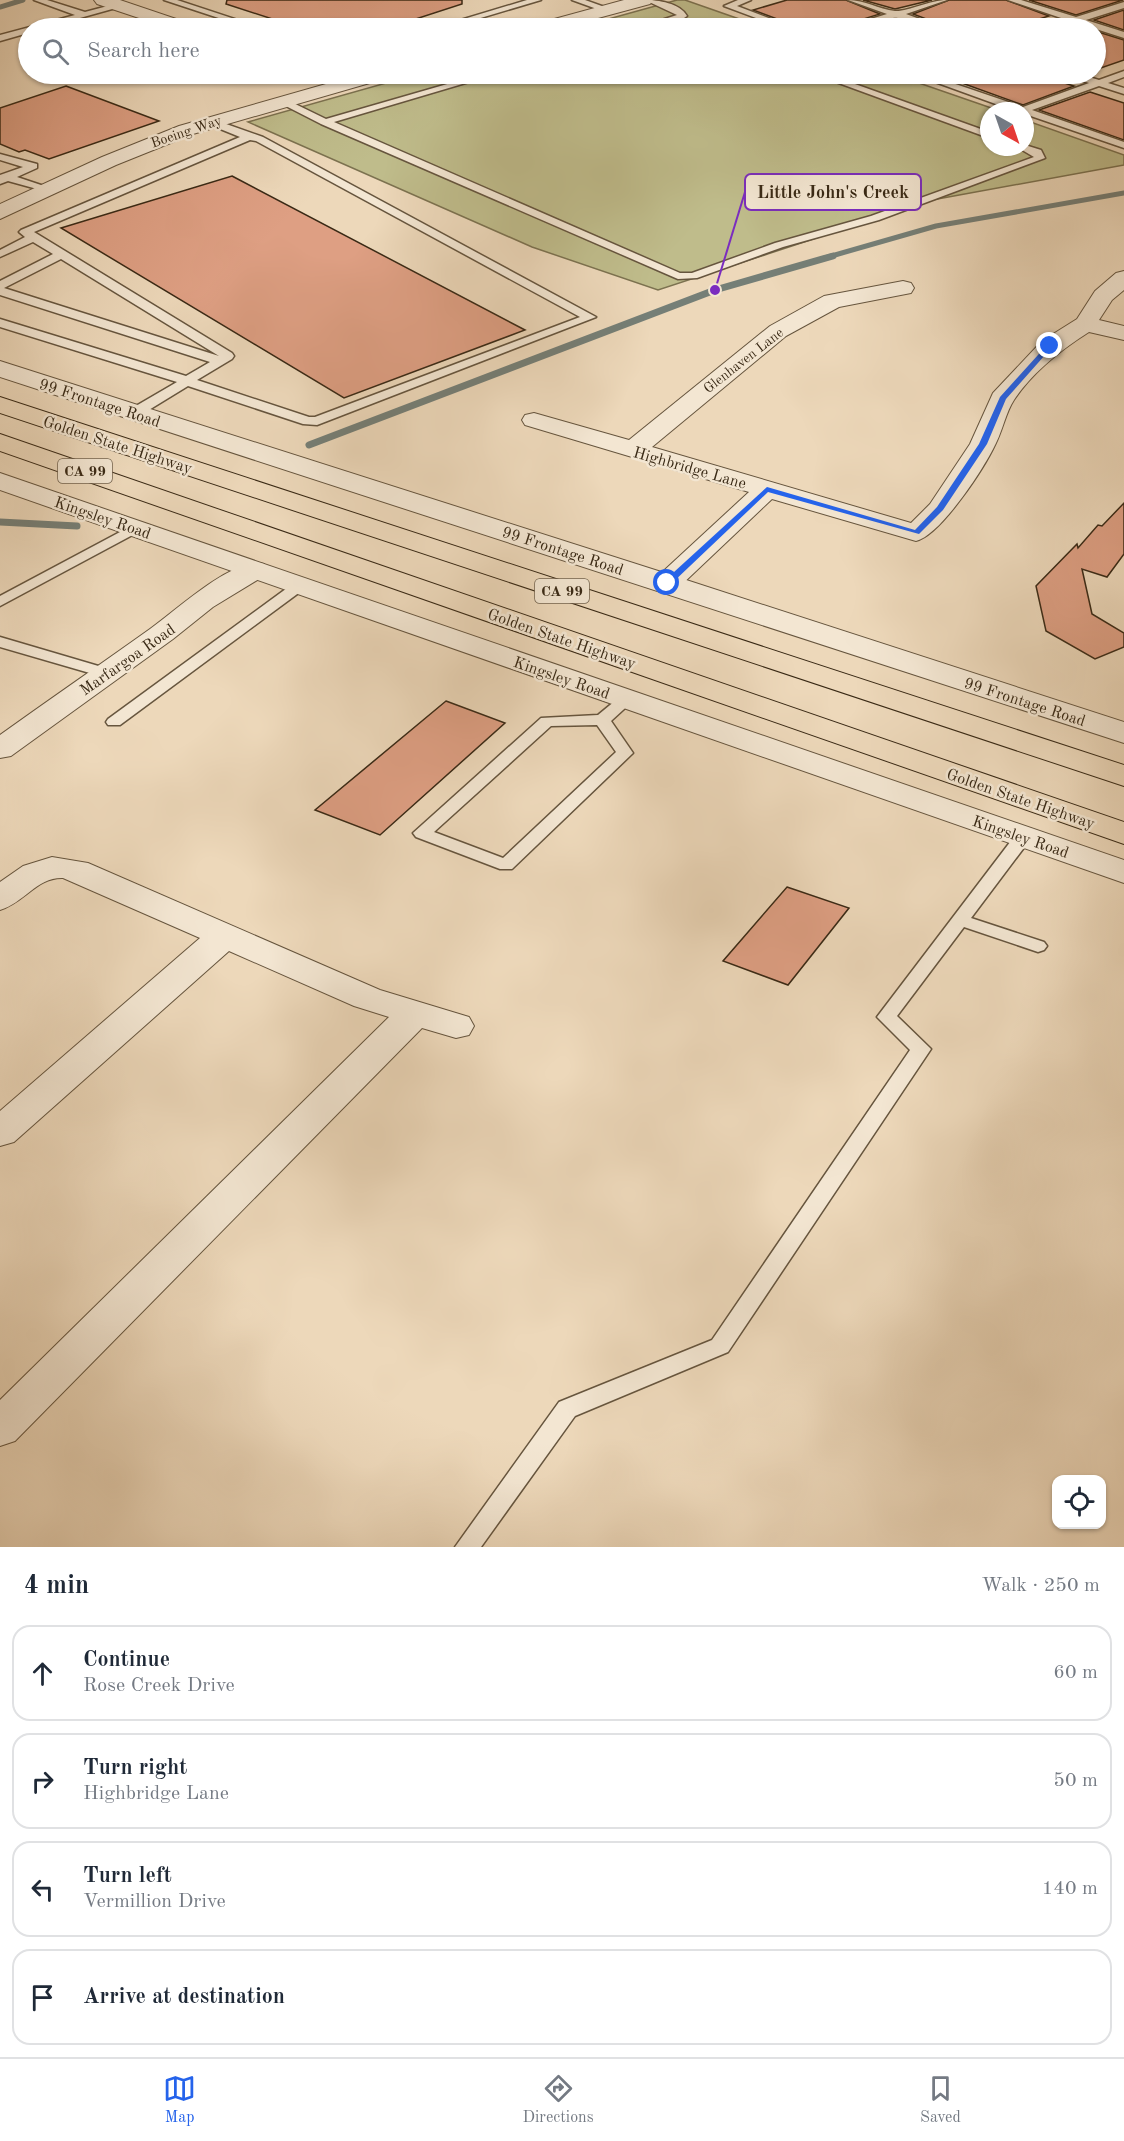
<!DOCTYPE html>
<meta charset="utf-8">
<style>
body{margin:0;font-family:"Old Standard TT",serif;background:#f6f6f7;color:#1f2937}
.controls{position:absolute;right:18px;bottom:18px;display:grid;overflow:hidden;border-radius:12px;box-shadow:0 2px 4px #0004}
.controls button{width:54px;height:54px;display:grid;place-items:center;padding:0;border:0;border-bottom:2px solid #e0e1e3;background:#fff;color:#1f2937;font:30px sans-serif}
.compass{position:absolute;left:980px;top:102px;width:54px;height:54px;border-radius:50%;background:#fff;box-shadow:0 2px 4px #0004;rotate:140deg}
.stop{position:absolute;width:18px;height:18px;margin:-14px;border:4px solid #2563eb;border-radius:50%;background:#fff}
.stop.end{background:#2563eb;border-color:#fff;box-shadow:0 2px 6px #0008}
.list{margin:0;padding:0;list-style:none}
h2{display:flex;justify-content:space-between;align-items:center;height:78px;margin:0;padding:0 24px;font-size:26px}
h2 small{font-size:20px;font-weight:400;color:#747a83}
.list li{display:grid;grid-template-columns:39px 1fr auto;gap:18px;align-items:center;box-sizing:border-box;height:96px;margin:0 12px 12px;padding:0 12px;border:2px solid #e0e1e3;border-radius:18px}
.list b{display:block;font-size:22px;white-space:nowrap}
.list p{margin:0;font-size:20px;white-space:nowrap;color:#747a83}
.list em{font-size:20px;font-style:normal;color:#747a83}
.icon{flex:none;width:33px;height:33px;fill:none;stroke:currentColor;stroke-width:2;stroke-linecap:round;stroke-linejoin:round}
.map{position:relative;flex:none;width:1124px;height:1547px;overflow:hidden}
.search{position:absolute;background:#fff;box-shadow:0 2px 4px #0004;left:18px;right:18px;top:18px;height:66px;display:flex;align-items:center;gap:15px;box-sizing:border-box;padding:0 21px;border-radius:33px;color:#747a83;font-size:22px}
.sheet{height:510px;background:#fff}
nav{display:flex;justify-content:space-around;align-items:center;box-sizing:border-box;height:84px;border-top:2px solid #e0e1e3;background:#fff;font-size:16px;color:#747a83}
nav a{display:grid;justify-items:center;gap:3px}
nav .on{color:#2563eb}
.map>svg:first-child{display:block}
.green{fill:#bfbc8b;stroke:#7c7250;stroke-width:1.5}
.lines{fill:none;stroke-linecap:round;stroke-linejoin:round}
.stream-far1{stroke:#757f77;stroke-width:5}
.stream{stroke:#757f77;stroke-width:7}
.building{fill:#de9f83;stroke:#392915;stroke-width:1.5}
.service-casing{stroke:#66553e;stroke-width:3}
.minor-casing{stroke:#66553e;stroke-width:2}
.tertiary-casing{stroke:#66553e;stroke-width:2}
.motorway-casing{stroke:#392915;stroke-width:2}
.service{fill:#f3e6d2;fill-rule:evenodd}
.minor{fill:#f3e6d2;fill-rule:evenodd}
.tertiary{fill:#f3e6d2;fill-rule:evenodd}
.motorway{fill:#edd8ba;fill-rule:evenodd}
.route{fill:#2563eb}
.labels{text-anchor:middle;stroke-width:5;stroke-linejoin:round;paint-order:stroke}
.far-street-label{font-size:14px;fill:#392915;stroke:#f3e6d2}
.shield{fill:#f3e6d2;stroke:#71624e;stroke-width:1.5}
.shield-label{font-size:15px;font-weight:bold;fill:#392915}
.street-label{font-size:16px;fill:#392915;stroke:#f3e6d2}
.leader{fill:none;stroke:#7b2cbf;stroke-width:2}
.callout-dot{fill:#7b2cbf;stroke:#f3e6d2;stroke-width:2}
.callout{fill:#f3e6d2;stroke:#7b2cbf;stroke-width:2}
.callout-label{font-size:18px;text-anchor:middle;font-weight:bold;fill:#392915}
</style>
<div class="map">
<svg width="1124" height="1547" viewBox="0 0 1124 1547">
<rect width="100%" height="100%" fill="#edd8ba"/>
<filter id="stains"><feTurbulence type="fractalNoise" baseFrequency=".00333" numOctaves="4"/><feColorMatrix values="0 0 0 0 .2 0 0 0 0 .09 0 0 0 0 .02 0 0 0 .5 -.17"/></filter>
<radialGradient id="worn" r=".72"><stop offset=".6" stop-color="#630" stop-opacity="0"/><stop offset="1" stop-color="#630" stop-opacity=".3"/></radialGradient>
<g class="green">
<path d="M 677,0 L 685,0 L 765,28 L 576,28 Z"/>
<path d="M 418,74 L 893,74 L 1000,111 L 989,111 L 989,147 L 1025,147 L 1025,120 L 1124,155 L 1124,165 L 932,200 L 658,290 L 532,247 L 248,122 Z"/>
</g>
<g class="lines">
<g class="stream-far1">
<path d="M 0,7 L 23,0"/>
<path d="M 828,257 L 936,226 L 1124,193"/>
</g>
<g class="stream">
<path d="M 309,445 L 715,290 L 833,256"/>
<path d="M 0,522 L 77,526"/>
</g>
</g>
<g class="building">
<path d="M 227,0 L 462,0 L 462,4 L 388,28 L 300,28 L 226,4 Z"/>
<path d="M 787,0 L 846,0 L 880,14 L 847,24 L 845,28 L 797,28 L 796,26 L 753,10 Z"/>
<path d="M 863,0 L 932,0 L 895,9 Z"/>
<path d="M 949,0 L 1006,0 L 1049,16 L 1010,28 L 946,28 L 945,26 L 913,14 Z"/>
<path d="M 1029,0 L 1123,0 L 1076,15 Z"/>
<path d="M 1124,10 L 1124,30 L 1094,20 Z"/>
<path d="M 893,20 L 903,21 L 927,28 L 860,28 Z"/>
<path d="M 1095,31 L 1124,40 L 1124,60 L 1095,70 Z"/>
<path d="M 937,74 L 1036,74 L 1074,86 L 1023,105 Z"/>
<path d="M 66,86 L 159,121 L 49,159 L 25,150 L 19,152 L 0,144 L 0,108 Z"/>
<path d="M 1090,92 L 1124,103 L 1124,140 L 1039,110 Z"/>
<path d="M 232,176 L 525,330 L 344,398 L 61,228 Z"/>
<path d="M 1124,503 L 1124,554 L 1107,577 L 1082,569 L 1092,614 L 1124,633 L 1124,647 L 1095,659 L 1046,631 L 1036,586 L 1077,544 L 1078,548 L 1098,525 L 1102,526 Z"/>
<path d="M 446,701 L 505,723 L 380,835 L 315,810 Z"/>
<path d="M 787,887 L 849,908 L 788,985 L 723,961 Z"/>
</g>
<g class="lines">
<g class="service-casing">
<g id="service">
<path d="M 34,0 L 47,0 L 85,12 L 119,3 L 123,6 L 44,28 L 28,28 L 28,33 L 0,41 L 0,35 L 75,15 Z"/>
<path d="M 164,0 L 177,0 L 262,28 L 249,28 Z"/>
<path d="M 527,0 L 541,0 L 447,28 L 434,28 Z"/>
<path d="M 572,0 L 585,0 L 613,10 L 608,13 Z"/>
<path d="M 645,0 C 658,0 680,3 687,16 L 684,18 L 704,28 L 692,28 L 675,21 L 654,28 L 642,28 L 643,26 L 677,15 Z"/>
<path d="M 738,0 L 751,0 L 737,6 L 795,28 L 783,28 L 724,6 Z"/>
<path d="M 848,0 C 865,0 878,9 895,11 C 907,12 930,0 947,0 L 906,14 L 944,28 C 927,30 914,19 898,18 C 885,16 863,28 847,28 L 848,26 L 887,14 Z"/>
<path d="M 1008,0 L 1021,0 L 1076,17 L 1124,2 L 1124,8 L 1086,20 L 1124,32 L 1124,38 L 1077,23 L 1060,28 L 1048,28 L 1049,26 L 1067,20 Z"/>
<path d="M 1124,71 L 1124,77 L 1108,83 L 1124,88 L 1124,94 L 1099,86 L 1032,110 L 1124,142 L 1124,148 L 1025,114 L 1025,111 L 1015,111 L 913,74 L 926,74 L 1023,107 L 1089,83 L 1068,76 L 1067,74 L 1079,74 L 1099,80 Z"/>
<path d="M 482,74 L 496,74 L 334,122 L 680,273 L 692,273 L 775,243 L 871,216 L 1034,157 L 1017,147 L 1025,147 L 1025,145 L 1041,150 L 1045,158 L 879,220 L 783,247 L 697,278 L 678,279 L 321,124 L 276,101 L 285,99 L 326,119 Z"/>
<path d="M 814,74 L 827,74 L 989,132 L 989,138 Z"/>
<path d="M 212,119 L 263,137 L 596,317 L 317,425 L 303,424 L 188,386 L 139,416 L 129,416 L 128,413 L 129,410 L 177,382 L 0,327 L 0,319 L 186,376 L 210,362 L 0,295 L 0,281 L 53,254 L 33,242 L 0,257 L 0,250 L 25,237 L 19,232 L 21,230 L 240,137 L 208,124 L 208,120 ZM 250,140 L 256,141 L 580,317 L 315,417 L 309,417 L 197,380 L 232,359 L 234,356 L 232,353 L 34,232 ZM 61,259 L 219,356 L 4,288 Z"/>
<path d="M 0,154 L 37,164 L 37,168 L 17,177 L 53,189 L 48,192 L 8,181 L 0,184 L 0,175 L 23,167 L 0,160 Z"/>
<path d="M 135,524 L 142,528 L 140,531 L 0,606 L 0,596 Z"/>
<path d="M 299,582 L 306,586 L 304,589 L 120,725 L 108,725 L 106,722 L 108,719 L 294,583 Z"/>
<path d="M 0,637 L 112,670 L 115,673 L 107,678 L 0,647 Z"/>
<path d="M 627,694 L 635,699 L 611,721 L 633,753 L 512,869 L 500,869 L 416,837 L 413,833 L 541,718 L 598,715 L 621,696 ZM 597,725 L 616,752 L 503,858 L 434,832 L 551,726 Z"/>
<path d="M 1023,832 L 1029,833 L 1032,837 L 971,918 L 1044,942 L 1047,946 L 1044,950 L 1038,952 L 964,927 L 897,1016 L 931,1049 L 728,1352 L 575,1416 L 481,1547 L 455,1547 L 559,1402 L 712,1340 L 910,1050 L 877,1017 L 1017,833 Z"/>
</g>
</g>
<g class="minor-casing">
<g id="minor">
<path d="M 1124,271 L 1124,290 L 1112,300 L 1099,320 L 1124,326 L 1124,340 L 1089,332 C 1062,349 1032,373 1014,400 C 1006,412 1003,429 996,443 C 985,467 941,535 916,541 L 772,499 L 677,589 L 667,591 L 657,589 L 653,583 L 657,577 L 749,492 L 525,425 L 522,420 L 525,415 L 534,413 L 629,440 L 770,326 L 824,296 L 903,281 L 911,283 L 914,288 L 911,293 L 839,307 L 786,336 L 652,447 L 911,523 L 930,504 L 970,444 L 993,393 L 1042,341 L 1077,319 L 1095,291 L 1116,273 Z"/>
<path d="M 254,562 L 264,564 L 268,570 L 264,576 L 213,607 L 173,639 L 11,756 L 0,758 L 0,735 C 50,699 101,664 150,629 C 180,607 218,571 254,562 Z"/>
<path d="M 52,857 L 88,863 L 380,990 L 469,1017 L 474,1026 L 469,1035 L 456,1038 L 422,1028 L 15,1441 L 0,1446 L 0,1400 L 389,1017 L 354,1006 L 229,951 L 14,1142 L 0,1146 L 0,1111 L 200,938 L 63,878 C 37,877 24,903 0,910 L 0,882 L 23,866 Z"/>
</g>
</g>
<g class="tertiary-casing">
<g id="tertiary">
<path d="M 94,0 L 120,0 L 191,24 L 194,28 L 169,28 L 97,4 Z"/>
<path d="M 624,0 L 653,0 L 650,4 L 561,28 L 533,28 L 536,24 Z"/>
<path d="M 361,74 L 390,74 L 387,78 L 193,134 L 116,165 L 0,219 L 0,204 L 102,157 L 179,126 Z"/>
<path d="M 0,361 L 677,577 L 1124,722 L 1124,743 L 0,377 Z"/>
<path d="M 0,473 L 1124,860 L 1124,883 L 0,490 Z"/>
</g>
</g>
<g class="motorway-casing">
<g id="motorway">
<path d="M 0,397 L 1124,765 L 1124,786 L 0,413 Z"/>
<path d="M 0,434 L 1124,822 L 1124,844 L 0,451 Z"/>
</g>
</g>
<use href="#service" class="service"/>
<use href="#minor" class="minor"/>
<use href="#tertiary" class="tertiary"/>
<use href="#motorway" class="motorway"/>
</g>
<path class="route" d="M 1047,345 L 1053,346 L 1006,399 L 987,444 L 943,510 L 919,534 L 768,492 L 670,585 L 662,583 L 767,487 L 915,530 L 937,507 L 979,444 L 1000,397 Z"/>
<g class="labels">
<g class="far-street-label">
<text transform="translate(186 131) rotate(-19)" y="5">Boeing Way</text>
<text transform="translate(743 360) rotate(-38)" y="5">Glenhaven Lane</text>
</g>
<g class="shield">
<rect x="58" y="459" width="54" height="24" rx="4.5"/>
<rect x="535" y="579" width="54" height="24" rx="4.5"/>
</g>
<g class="shield-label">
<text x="85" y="476">CA 99</text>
<text x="562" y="596">CA 99</text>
</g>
<g class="street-label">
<text transform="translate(100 402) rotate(18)" y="6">99 Frontage Road</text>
<text transform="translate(118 444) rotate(18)" y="6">Golden State Highway</text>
<text transform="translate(690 467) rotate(16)" y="6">Highbridge Lane</text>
<text transform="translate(103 517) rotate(19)" y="6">Kingsley Road</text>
<text transform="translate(563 550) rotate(18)" y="6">99 Frontage Road</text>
<text transform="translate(562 638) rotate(19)" y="6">Golden State Highway</text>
<text transform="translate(127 659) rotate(-35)" y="6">Marfargoa Road</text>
<text transform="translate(562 677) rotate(19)" y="6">Kingsley Road</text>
<text transform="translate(1025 701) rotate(18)" y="6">99 Frontage Road</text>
<text transform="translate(1021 798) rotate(19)" y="6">Golden State Highway</text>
<text transform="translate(1021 836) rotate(19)" y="6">Kingsley Road</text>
</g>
</g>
<path class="leader" d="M715 290L745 192"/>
<circle class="callout-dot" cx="715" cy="290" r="6"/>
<rect class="callout" x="745" y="174" width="176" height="36" rx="6"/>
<g class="callout-label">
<text x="833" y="198">Little John's Creek</text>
</g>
<rect width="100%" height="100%" filter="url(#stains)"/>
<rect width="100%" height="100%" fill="url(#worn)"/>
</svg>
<div class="controls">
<button><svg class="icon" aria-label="locate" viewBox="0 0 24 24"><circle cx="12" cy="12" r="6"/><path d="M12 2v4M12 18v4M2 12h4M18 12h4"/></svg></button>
</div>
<svg class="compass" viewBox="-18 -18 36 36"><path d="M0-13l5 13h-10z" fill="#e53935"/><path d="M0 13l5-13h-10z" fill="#747a83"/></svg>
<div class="stop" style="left:667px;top:583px"></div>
<div class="stop end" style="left:1050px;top:346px"></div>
<div class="search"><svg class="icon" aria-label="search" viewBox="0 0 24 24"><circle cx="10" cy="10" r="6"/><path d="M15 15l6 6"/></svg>Search here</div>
</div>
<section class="sheet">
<h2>4 min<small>Walk · 250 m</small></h2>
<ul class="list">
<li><svg class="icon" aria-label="ahead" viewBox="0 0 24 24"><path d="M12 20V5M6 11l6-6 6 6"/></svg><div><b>Continue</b><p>Rose Creek Drive</p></div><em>60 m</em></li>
<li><svg class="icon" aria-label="right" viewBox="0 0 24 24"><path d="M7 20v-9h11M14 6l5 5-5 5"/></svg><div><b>Turn right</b><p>Highbridge Lane</p></div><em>50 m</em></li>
<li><svg class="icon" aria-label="left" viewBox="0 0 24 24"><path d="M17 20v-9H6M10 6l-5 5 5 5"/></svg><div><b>Turn left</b><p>Vermillion Drive</p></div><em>140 m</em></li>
<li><svg class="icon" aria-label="arrive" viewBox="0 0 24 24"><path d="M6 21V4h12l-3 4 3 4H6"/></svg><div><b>Arrive at destination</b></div></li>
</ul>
</section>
<nav>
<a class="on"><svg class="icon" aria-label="map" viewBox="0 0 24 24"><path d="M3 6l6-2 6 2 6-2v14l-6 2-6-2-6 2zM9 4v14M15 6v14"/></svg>Map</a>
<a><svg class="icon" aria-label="directions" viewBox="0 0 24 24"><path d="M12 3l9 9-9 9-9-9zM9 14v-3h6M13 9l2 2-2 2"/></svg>Directions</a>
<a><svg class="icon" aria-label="saved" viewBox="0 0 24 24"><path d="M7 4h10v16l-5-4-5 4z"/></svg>Saved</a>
</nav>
